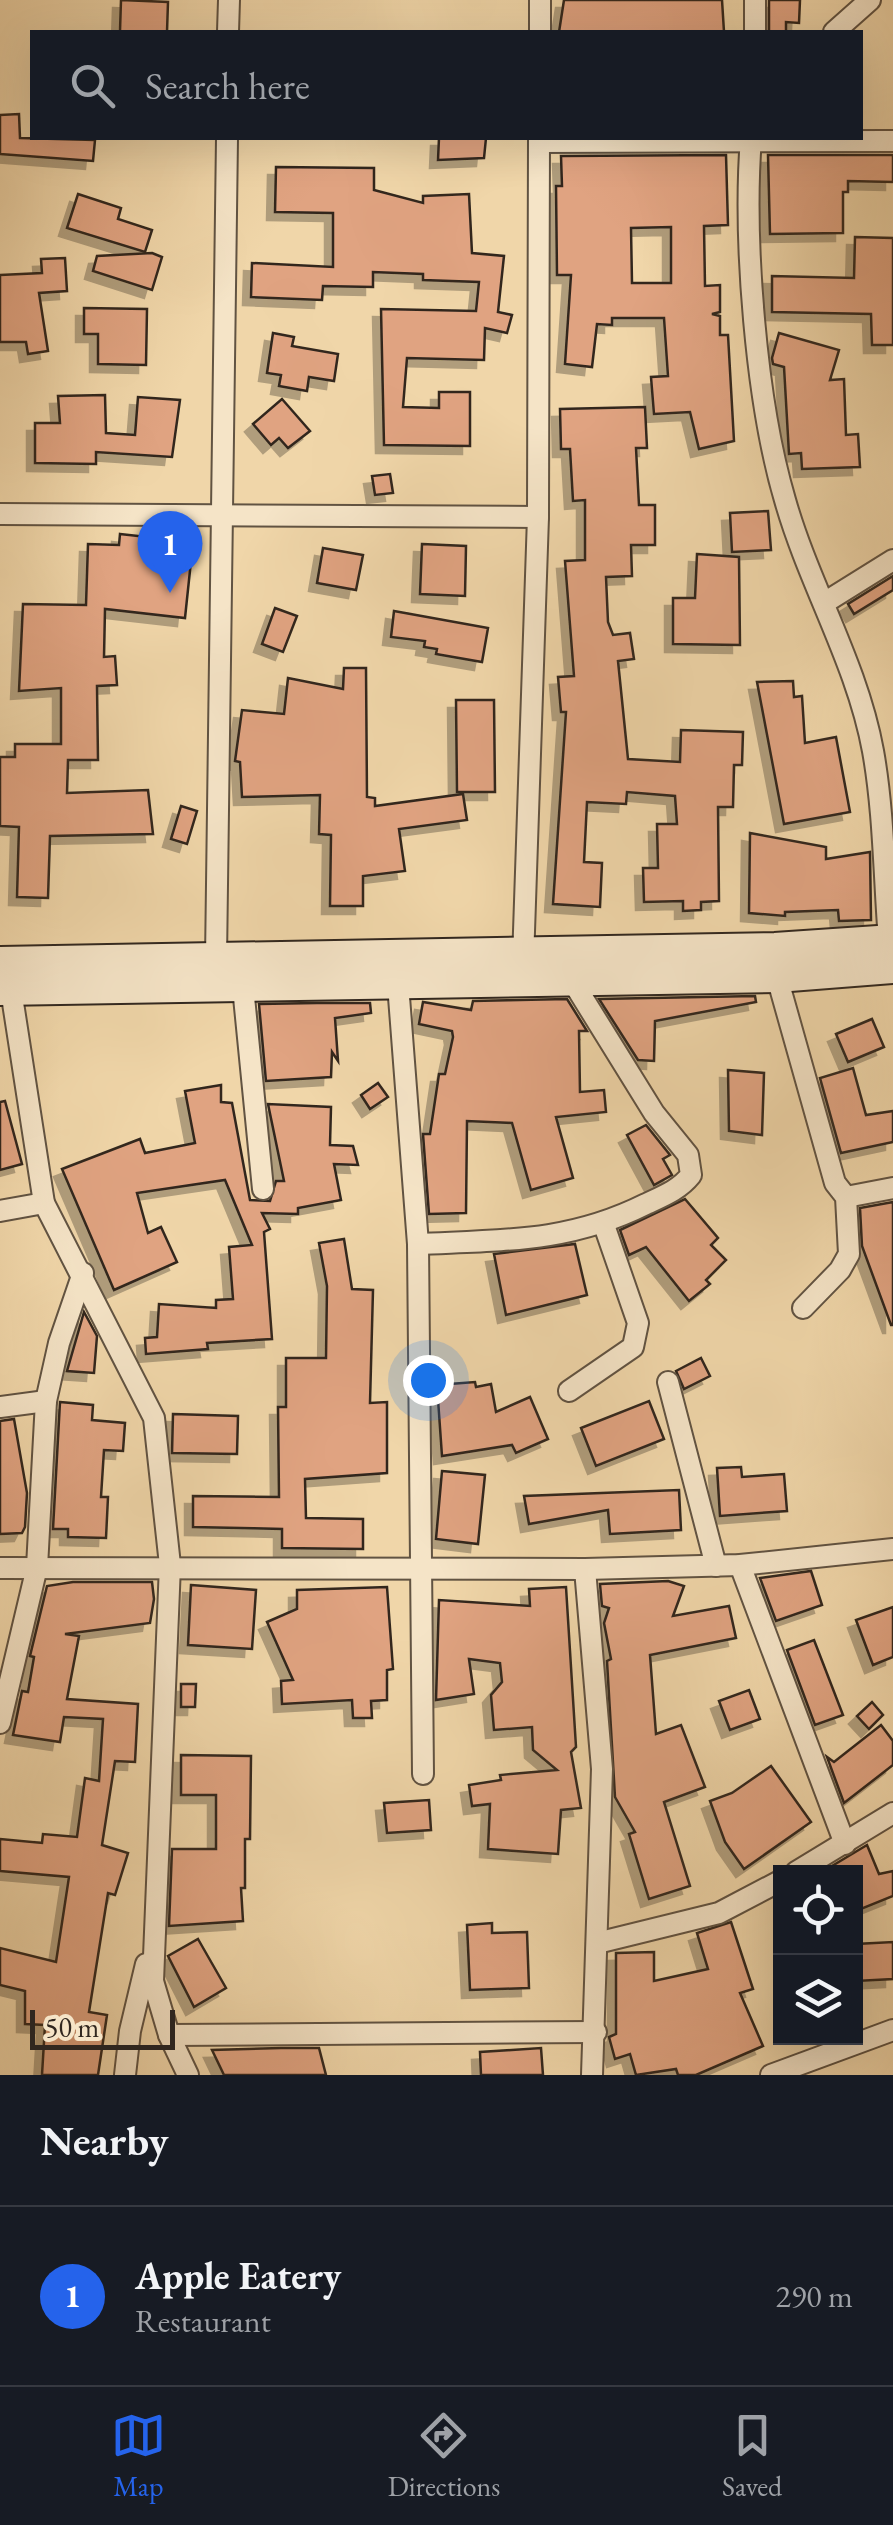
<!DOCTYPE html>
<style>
body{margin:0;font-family:"EB Garamond",serif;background:#242831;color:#f1f3f6}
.controls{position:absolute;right:30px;bottom:30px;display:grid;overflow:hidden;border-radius:0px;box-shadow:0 10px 40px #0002}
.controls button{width:90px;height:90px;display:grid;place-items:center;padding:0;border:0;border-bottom:2px solid #363941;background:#171b24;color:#f1f3f6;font:50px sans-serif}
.scale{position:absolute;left:30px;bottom:25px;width:145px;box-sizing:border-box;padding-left:10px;border:5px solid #31271f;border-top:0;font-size:28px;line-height:35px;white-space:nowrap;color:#31271f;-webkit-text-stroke:8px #f5e4c7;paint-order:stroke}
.you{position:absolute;left:428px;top:1380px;width:35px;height:35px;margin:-25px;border:8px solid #fff;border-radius:50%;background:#1a73e8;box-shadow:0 0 0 15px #1a73e833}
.badge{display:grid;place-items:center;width:65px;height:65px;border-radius:50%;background:#2563eb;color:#fff;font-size:32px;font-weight:700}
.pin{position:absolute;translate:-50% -82px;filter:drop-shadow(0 2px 5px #0008)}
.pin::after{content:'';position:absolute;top:52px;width:35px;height:30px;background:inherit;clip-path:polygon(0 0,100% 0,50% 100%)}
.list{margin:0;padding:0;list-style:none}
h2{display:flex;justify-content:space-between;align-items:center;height:130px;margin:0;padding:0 40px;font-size:42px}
h2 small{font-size:32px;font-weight:400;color:#9ea1a6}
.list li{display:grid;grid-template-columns:65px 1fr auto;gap:30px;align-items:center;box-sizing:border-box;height:180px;padding:0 40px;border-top:2px solid #363941}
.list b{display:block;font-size:38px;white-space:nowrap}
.list p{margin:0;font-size:32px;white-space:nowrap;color:#9ea1a6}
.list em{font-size:32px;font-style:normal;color:#9ea1a6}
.icon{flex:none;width:55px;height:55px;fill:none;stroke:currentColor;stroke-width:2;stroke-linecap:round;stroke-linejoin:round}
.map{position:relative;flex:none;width:893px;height:2075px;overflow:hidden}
.search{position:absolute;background:#171b24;box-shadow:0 10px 40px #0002;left:30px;right:30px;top:30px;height:110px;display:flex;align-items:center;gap:25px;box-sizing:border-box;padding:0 35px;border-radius:0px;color:#9ea1a6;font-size:38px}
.sheet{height:310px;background:#171b24}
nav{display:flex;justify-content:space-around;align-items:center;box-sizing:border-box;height:140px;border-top:2px solid #363941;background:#171b24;font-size:28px;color:#9ea1a6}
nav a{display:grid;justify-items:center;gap:5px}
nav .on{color:#2563eb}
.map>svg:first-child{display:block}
.building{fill:#e0a381;stroke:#31271f;stroke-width:2.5;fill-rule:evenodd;filter:url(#shadow)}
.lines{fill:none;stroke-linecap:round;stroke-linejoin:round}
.minor-casing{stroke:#615342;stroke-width:24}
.secondary-casing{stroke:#31271f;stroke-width:34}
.minor{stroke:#f5e4c7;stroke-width:20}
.secondary{stroke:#f5e4c7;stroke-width:30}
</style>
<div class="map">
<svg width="893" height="2075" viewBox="0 0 893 2075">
<defs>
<filter id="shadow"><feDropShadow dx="-8" dy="8" stdDeviation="0" flood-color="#0004"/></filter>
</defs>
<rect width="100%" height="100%" fill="#f0d6a9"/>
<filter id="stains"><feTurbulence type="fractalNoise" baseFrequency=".002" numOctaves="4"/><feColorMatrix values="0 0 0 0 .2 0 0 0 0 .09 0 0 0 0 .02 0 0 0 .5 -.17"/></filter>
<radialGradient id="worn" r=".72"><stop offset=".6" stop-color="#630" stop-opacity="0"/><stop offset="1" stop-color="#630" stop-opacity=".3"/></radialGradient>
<g class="building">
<path d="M 121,0 L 168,2 L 167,32 L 120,31 Z"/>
<path d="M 564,0 L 722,0 L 724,32 L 559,32 Z"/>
<path d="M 769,0 L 800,0 L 799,23 L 786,22 L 786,32 L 769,32 Z"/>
<path d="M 19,114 L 20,138 L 95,140 L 93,161 L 0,154 L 0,115 Z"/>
<path d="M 439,138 L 486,138 L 484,158 L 438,160 Z"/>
<path d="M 726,155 L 728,225 L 704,226 L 705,286 L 720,285 L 720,312 L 712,314 L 720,316 L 720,335 L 728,335 L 734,441 L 699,449 L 690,412 L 654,414 L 651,377 L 668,376 L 664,318 L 612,318 L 612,325 L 597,324 L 592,367 L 565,364 L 571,275 L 557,275 L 556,186 L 562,186 L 561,156 ZM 671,227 L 671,283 L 632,283 L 631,228 Z"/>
<path d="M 768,155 L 893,155 L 893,182 L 848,181 L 848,192 L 843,192 L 843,233 L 770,234 Z"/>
<path d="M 276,167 L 374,168 L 374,190 L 423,203 L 423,196 L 469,194 L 472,253 L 504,256 L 498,312 L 512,315 L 507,333 L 485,328 L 484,360 L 407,358 L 403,407 L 439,408 L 439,392 L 470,392 L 470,446 L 384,445 L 381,309 L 476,311 L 479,282 L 423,280 L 423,274 L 373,272 L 373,287 L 323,286 L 322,300 L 251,297 L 252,263 L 333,267 L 333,213 L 275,212 Z"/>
<path d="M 78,194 L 121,208 L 118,219 L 152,230 L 145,252 L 67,228 Z"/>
<path d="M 855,237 L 893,238 L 893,345 L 872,345 L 871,314 L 772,312 L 772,276 L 854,278 Z"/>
<path d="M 152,253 L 162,257 L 152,290 L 93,271 L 97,256 Z"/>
<path d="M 65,258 L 67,291 L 39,293 L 48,351 L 28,354 L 26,342 L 0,342 L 0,275 L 42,273 L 41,259 Z"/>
<path d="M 84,308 L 147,309 L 146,365 L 98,364 L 98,334 L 84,334 Z"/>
<path d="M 273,333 L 294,337 L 292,346 L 338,354 L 334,381 L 309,377 L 307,391 L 279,386 L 281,375 L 267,373 Z"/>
<path d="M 779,333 L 839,350 L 830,380 L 844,379 L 846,435 L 858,434 L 860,467 L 802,469 L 801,453 L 789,454 L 784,367 L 773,364 L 772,358 Z"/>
<path d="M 105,395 L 106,433 L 135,435 L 138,397 L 180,400 L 172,457 L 96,452 L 96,464 L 35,463 L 35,423 L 60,423 L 58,396 Z"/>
<path d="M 282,399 L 310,431 L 288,448 L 279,438 L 271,445 L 253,424 Z"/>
<path d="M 645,407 L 647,448 L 636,448 L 639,505 L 655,505 L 655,545 L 631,545 L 632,576 L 606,577 L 608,622 L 613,635 L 630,633 L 634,659 L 618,661 L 628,759 L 680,762 L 681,730 L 743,732 L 742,765 L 734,765 L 733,807 L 718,807 L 719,901 L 701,902 L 701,910 L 683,911 L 683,901 L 644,902 L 643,868 L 658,868 L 657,824 L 677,824 L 675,796 L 627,792 L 626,804 L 587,802 L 584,862 L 602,863 L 600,907 L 553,904 L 566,712 L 561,712 L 558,677 L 574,676 L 565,561 L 585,560 L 585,500 L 573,501 L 570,449 L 561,449 L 560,409 Z"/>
<path d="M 390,474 L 393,493 L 375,495 L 372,476 Z"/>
<path d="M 768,511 L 771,550 L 732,552 L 730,513 Z"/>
<path d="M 120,534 L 193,542 L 185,618 L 105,609 L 104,657 L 115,656 L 117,685 L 97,686 L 98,760 L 68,760 L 67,793 L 148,790 L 153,834 L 50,836 L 48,898 L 17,897 L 19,827 L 0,826 L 0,757 L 15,757 L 15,744 L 61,744 L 61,688 L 19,691 L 23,604 L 86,605 L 88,544 L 119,545 Z"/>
<path d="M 422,544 L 466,546 L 465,596 L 420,594 Z"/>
<path d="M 323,548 L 363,555 L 356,590 L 317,583 Z"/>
<path d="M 697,554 L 739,557 L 740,645 L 673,644 L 673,598 L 695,598 Z"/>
<path d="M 893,576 L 893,590 L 854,614 L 848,604 Z"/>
<path d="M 275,608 L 297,616 L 283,652 L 262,644 Z"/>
<path d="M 394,611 L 488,628 L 482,662 L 436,654 L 437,649 L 424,647 L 425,641 L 391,637 Z"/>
<path d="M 344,668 L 366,668 L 367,797 L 375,798 L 375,806 L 463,794 L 467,820 L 399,829 L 405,871 L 363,876 L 363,906 L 330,906 L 331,835 L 319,834 L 320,795 L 242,797 L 240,762 L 235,761 L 242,710 L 284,714 L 288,678 L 343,689 Z"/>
<path d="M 793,681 L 794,697 L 802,696 L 805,743 L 836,737 L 850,812 L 784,824 L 757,682 Z"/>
<path d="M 456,700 L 494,700 L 495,792 L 457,792 Z"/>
<path d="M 181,806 L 197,811 L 187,844 L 171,839 Z"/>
<path d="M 750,833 L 826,847 L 826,859 L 870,852 L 871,920 L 839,921 L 838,910 L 785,912 L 785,916 L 749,913 Z"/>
<path d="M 755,996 L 756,1002 L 655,1021 L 654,1061 L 638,1060 L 599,999 Z"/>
<path d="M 567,999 L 587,1031 L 579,1031 L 580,1092 L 604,1090 L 606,1112 L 556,1117 L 573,1178 L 531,1190 L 512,1123 L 467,1121 L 466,1213 L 429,1214 L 423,1134 L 430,1134 L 439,1074 L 445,1074 L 453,1037 L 452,1031 L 419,1024 L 423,1002 L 471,1010 L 473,1001 Z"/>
<path d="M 317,1003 L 370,1003 L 371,1013 L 335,1018 L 338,1061 L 332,1052 L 331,1077 L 266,1081 L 259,1004 Z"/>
<path d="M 872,1019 L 884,1047 L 848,1062 L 836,1034 Z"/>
<path d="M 853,1068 L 866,1115 L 893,1111 L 893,1142 L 841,1153 L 820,1078 Z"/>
<path d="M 728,1070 L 764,1073 L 762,1135 L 729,1131 Z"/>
<path d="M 378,1083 L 388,1097 L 370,1109 L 361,1095 Z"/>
<path d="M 221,1085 L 221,1102 L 232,1103 L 250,1200 L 270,1201 L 276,1181 L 284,1181 L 268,1104 L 331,1107 L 330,1145 L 353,1146 L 358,1165 L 334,1164 L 341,1200 L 298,1208 L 298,1214 L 262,1213 L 270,1229 L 264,1232 L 272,1339 L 207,1343 L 208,1349 L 146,1354 L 145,1338 L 157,1337 L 159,1304 L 216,1308 L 216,1300 L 233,1299 L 229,1247 L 252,1245 L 225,1180 L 137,1193 L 148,1233 L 161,1227 L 177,1262 L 114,1290 L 62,1169 L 140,1139 L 145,1153 L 195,1143 L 185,1091 Z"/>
<path d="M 5,1101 L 22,1164 L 0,1170 L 0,1102 Z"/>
<path d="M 646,1125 L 670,1155 L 663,1159 L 672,1175 L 654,1185 L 627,1135 Z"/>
<path d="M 685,1199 L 718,1238 L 711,1245 L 726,1260 L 706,1280 L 710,1284 L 689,1301 L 646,1247 L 629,1255 L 620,1230 Z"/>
<path d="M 893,1202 L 893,1325 L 891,1325 L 862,1246 L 860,1208 Z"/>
<path d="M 344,1239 L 352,1289 L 373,1290 L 370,1403 L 387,1402 L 387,1473 L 305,1479 L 306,1518 L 363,1519 L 363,1549 L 282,1548 L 282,1529 L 193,1527 L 193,1496 L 279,1497 L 278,1407 L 286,1407 L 286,1358 L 326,1358 L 327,1286 L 319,1243 Z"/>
<path d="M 575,1244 L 587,1295 L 506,1315 L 494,1254 Z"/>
<path d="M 84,1312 L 97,1336 L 94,1373 L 67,1371 Z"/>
<path d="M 701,1358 L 710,1376 L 684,1389 L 676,1371 Z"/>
<path d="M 475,1382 L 476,1387 L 491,1384 L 496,1412 L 530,1397 L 548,1439 L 516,1453 L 512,1445 L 442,1456 L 437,1385 Z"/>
<path d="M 649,1401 L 664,1439 L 596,1466 L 581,1428 Z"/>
<path d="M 60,1402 L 93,1405 L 92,1420 L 125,1423 L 123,1451 L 104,1450 L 101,1497 L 108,1497 L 106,1538 L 68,1537 L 68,1529 L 53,1529 Z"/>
<path d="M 173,1414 L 238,1416 L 237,1454 L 172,1453 Z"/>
<path d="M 14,1419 L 27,1493 L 25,1527 L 22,1533 L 0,1534 L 0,1421 Z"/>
<path d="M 741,1467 L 742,1477 L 784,1474 L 787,1511 L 720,1516 L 717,1468 Z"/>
<path d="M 442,1471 L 485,1475 L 478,1544 L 436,1539 Z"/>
<path d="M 679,1490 L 681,1530 L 610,1534 L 608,1510 L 529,1524 L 524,1496 Z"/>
<path d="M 811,1571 L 822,1605 L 776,1621 L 760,1578 Z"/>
<path d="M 668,1581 L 684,1586 L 673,1616 L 729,1606 L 736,1638 L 650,1655 L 656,1734 L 681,1725 L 705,1787 L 664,1802 L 690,1886 L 649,1899 L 629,1834 L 635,1832 L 615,1797 L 607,1661 L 611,1659 L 604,1623 L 609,1608 L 602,1606 L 600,1584 Z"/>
<path d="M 73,1582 L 152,1582 L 154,1599 L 150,1623 L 65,1634 L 79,1636 L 67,1699 L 138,1704 L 135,1762 L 115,1761 L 102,1845 L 128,1853 L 115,1895 L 108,1893 L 89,2012 L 107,2015 L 98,2075 L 42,2075 L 45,2025 L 25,2024 L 25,1991 L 0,1985 L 0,1948 L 56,1962 L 69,1877 L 0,1871 L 0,1839 L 42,1843 L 43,1834 L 77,1837 L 85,1778 L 99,1781 L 103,1719 L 64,1717 L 60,1742 L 13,1735 L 22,1691 L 28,1692 L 34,1657 L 30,1656 L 47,1586 Z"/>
<path d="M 191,1585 L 256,1590 L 252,1649 L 188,1645 Z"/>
<path d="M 387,1587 L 393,1669 L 387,1670 L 387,1700 L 371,1701 L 372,1718 L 353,1718 L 352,1700 L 282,1704 L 281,1681 L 293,1680 L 267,1622 L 297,1609 L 297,1590 Z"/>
<path d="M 566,1587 L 576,1747 L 571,1752 L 581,1808 L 561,1810 L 558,1854 L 488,1849 L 490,1804 L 472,1806 L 469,1785 L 501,1780 L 500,1775 L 557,1770 L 533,1750 L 532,1727 L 494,1730 L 491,1695 L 502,1682 L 500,1663 L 469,1659 L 474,1694 L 436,1700 L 439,1600 L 530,1606 L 529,1589 Z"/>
<path d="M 893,1607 L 893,1657 L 873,1665 L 856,1620 Z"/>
<path d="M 814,1640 L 843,1715 L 815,1725 L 787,1650 Z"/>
<path d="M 181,1684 L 196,1684 L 195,1707 L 181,1707 Z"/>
<path d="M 749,1690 L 760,1719 L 730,1730 L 719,1701 Z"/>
<path d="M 872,1702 L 883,1715 L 869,1729 L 857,1716 Z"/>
<path d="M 881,1725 L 893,1741 L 893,1765 L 844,1803 L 827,1757 L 834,1762 Z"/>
<path d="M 181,1755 L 251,1756 L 250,1839 L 245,1839 L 245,1888 L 241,1888 L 243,1921 L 169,1926 L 172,1849 L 216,1849 L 216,1795 L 181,1795 Z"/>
<path d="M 771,1766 L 811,1822 L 744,1869 L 725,1842 L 710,1801 L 732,1793 Z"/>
<path d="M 429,1800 L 431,1830 L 387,1833 L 384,1803 Z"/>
<path d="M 867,1845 L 879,1874 L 893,1871 L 893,1896 L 856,1911 L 856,1872 L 822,1872 Z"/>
<path d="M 731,1922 L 753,1989 L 740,1993 L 763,2046 L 696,2075 L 678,2075 L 676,2069 L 636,2075 L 630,2054 L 615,2059 L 609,2037 L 616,2034 L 616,1953 L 654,1952 L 654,1981 L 708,1969 L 697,1933 Z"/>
<path d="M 492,1923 L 492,1933 L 527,1932 L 529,1988 L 470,1990 L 467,1925 Z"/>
<path d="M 198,1939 L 226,1988 L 194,2007 L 168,1956 Z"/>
<path d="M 893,1942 L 893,1979 L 856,1981 L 856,1944 Z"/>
<path d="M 281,2048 L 319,2048 L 326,2075 L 224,2075 L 212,2050 Z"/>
<path d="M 541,2048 L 543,2075 L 481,2075 L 480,2052 Z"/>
</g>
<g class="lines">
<g class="minor-casing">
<g id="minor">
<path d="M 755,0 L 755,32"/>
<path d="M 228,32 L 229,0"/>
<path d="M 540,32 L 540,0"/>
<path d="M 834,32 L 870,0"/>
<path d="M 751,138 C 743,240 756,402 785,500 C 809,585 857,663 873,751 C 884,812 884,878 889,940"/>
<path d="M 539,142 L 893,141"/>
<path d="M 0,514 L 538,517"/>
<path d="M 824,603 L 893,560"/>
<path d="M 216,959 L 227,138"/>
<path d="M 523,961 L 538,517 L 539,138"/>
<path d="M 777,977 L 835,1183 L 846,1197 L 849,1254 L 840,1270 L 803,1308"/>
<path d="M 398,984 L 418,1244 L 423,1774"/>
<path d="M 243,987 L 263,1189"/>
<path d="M 11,990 L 44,1203 L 154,1418 L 170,1565 L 153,1981 L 169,2035 L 188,2075"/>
<path d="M 846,1197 L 893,1188"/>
<path d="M 0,1211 L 44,1203"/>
<path d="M 418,1244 C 502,1240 568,1243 646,1204 C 663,1196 679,1190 691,1175 L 688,1155 L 654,1113 L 571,979"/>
<path d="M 668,1382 L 716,1566"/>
<path d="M 569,1391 L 633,1347 L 638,1323 L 604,1225"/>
<path d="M 0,1407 L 46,1401"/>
<path d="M 740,1565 L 845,1844"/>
<path d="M 0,1568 L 585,1569 L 740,1565 L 893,1549"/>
<path d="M 585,1569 L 602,1769 L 592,2075"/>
<path d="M 0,1723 L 37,1567 L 46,1401 L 59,1343 L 83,1273"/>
<path d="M 796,1872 L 893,1813"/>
<path d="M 597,1943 L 719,1913 L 780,1881"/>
<path d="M 169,2035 L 596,2032"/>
<path d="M 125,2075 L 130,2031 L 146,1964"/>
<path d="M 771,2075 L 893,2030"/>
</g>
</g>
<g class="secondary-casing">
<g id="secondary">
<path d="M 0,962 L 775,948 L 893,940"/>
<path d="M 0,990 L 777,977 L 893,968"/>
</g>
</g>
<use href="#minor" class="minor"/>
<use href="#secondary" class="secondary"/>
</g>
<rect width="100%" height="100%" filter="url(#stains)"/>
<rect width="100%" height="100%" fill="url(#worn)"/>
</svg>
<div class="controls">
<button><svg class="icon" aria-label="locate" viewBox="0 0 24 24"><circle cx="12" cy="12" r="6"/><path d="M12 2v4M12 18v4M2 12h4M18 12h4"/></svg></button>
<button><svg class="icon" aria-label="layers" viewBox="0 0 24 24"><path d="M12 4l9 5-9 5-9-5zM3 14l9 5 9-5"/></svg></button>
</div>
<div class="scale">50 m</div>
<div class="you"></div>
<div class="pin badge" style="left:170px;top:593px">1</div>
<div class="search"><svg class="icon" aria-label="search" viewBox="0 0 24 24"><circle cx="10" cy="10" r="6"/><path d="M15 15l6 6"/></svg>Search here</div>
</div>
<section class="sheet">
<h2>Nearby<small></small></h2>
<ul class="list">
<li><span class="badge">1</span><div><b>Apple Eatery</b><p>Restaurant</p></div><em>290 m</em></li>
</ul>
</section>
<nav>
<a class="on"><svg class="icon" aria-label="map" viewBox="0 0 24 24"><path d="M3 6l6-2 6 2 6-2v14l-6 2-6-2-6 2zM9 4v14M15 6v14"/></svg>Map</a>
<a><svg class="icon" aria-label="directions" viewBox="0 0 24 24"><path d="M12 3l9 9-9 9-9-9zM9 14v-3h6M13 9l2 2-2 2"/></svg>Directions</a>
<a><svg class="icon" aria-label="saved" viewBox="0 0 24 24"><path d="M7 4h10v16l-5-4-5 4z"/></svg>Saved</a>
</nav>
